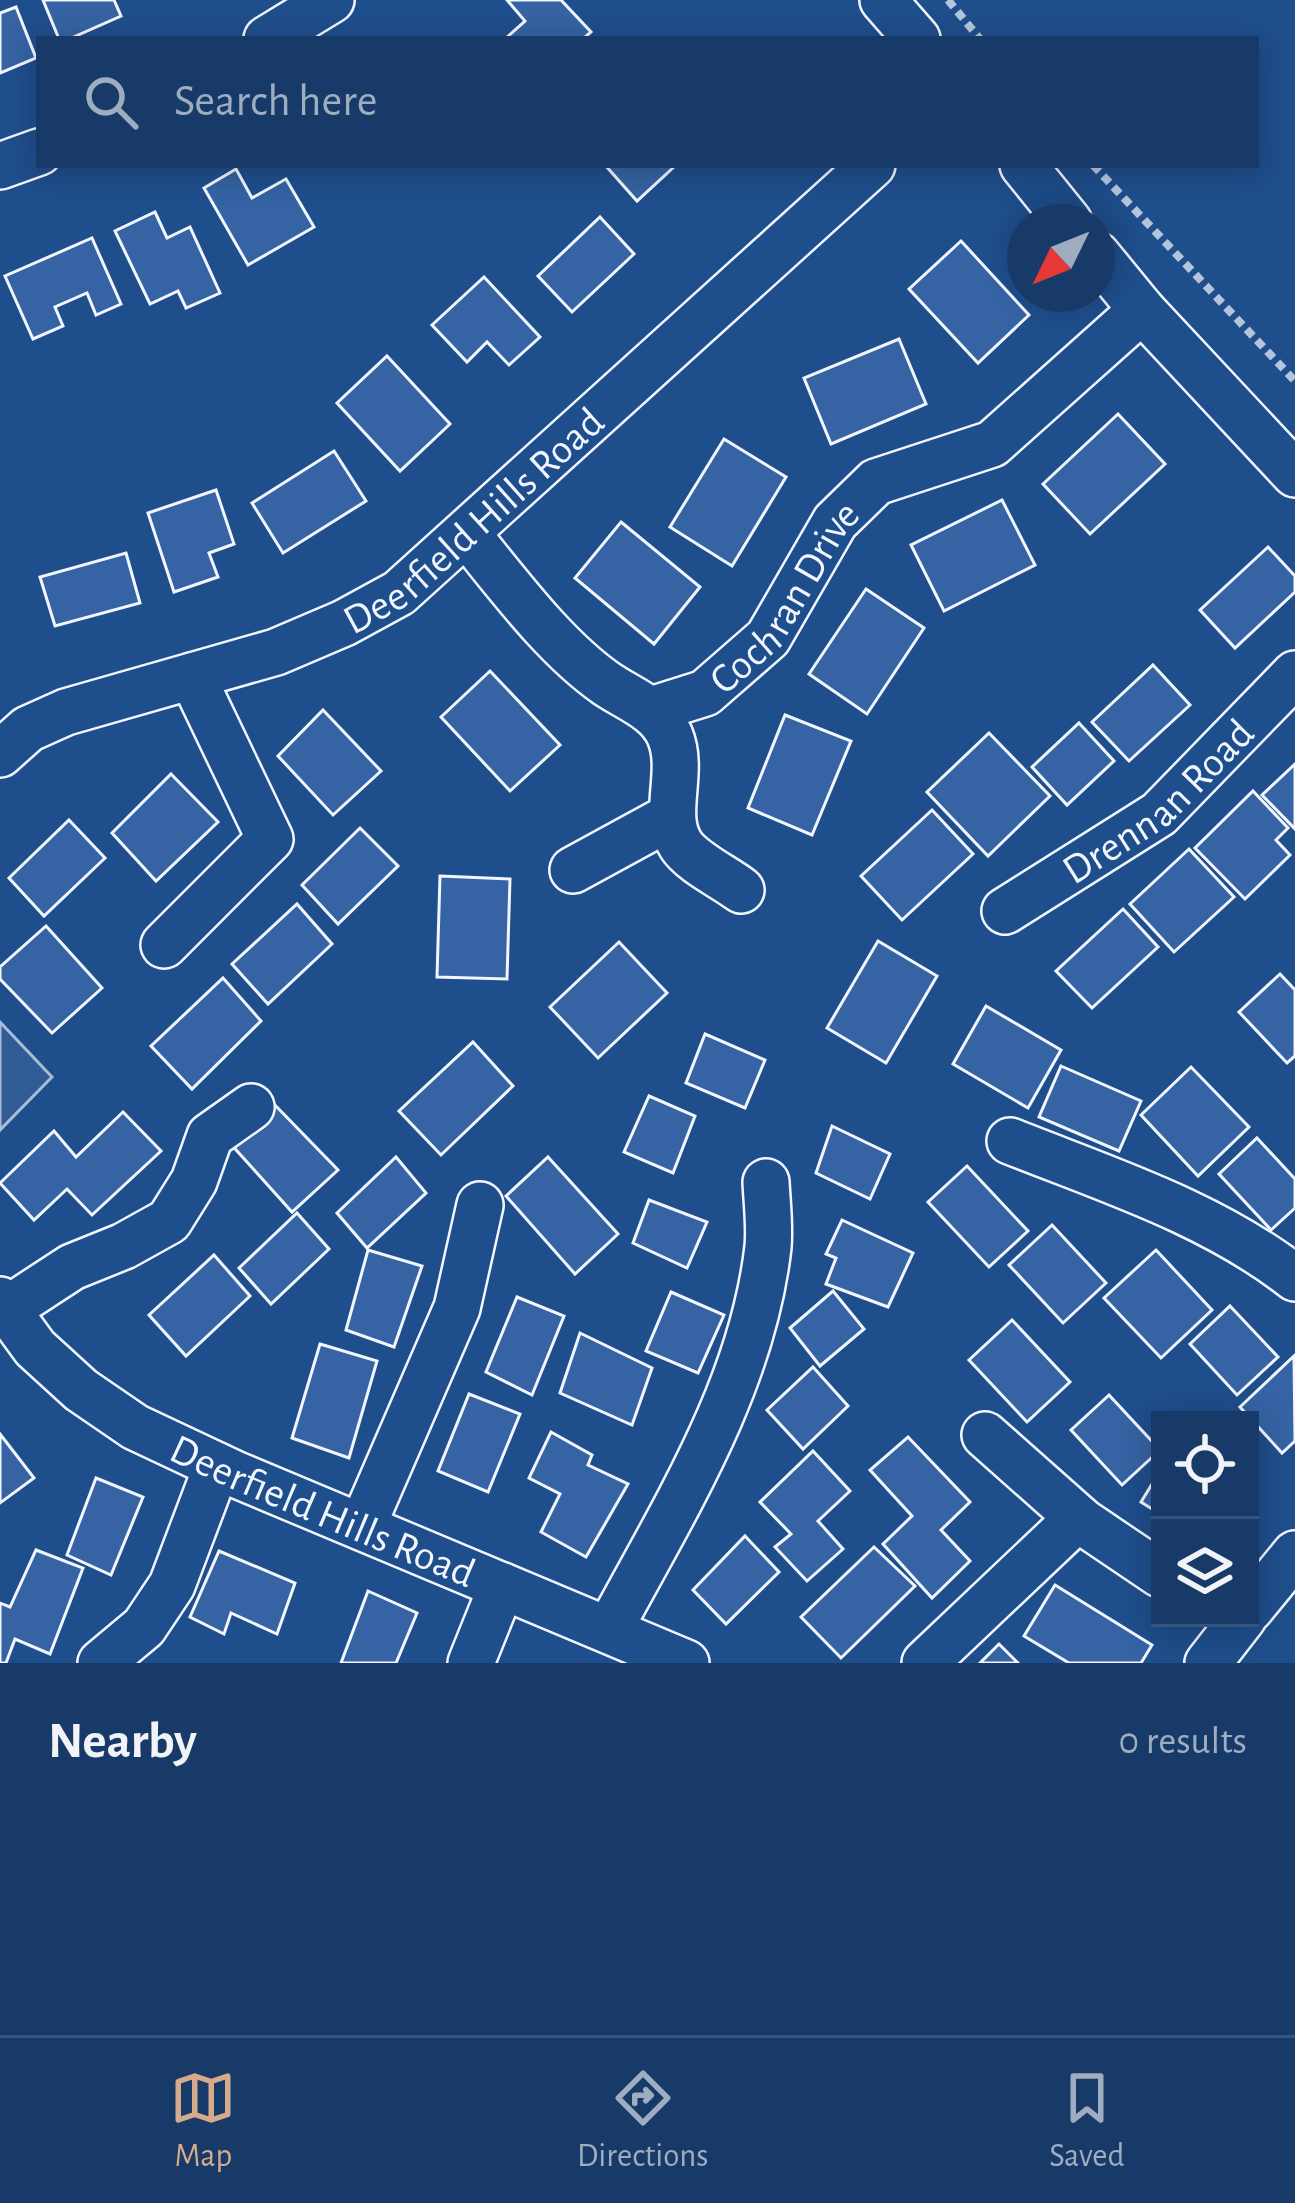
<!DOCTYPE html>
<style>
body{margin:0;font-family:"Alegreya Sans",sans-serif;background:#244571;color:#f1f3f6}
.controls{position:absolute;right:36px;bottom:36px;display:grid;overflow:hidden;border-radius:0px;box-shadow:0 6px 30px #0003}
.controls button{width:108px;height:108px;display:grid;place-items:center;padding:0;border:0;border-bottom:3px solid #36547d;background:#173a69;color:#f1f3f6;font:60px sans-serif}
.compass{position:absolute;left:1007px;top:204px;width:108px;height:108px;border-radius:50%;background:#173a69;box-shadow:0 6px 30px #0003;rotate:227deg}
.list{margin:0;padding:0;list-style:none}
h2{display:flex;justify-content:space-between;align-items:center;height:156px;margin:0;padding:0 48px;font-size:51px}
h2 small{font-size:39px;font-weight:400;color:#9eadc0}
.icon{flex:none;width:66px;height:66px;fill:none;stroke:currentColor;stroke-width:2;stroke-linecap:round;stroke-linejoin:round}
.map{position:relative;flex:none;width:1295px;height:1663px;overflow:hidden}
.search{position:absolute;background:#173a69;box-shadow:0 6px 30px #0003;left:36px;right:36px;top:36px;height:132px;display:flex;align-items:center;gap:30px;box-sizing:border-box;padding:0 42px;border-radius:0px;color:#9eadc0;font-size:45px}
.sheet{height:372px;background:#173a69}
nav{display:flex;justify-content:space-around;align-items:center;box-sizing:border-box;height:168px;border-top:3px solid #36547d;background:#173a69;font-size:33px;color:#9eadc0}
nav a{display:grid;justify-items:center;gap:6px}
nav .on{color:#d6ab8b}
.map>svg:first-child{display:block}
.built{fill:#305b95;stroke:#a8bbd7;stroke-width:3}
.building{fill:#3563a3;stroke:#f2f6ff;stroke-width:3}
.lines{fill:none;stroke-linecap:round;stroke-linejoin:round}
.minor-casing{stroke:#f2f6ff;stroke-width:50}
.path{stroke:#b3c4dc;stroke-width:8;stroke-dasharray:9 6;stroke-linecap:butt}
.minor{stroke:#1f4e8c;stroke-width:45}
.labels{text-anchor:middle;stroke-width:9;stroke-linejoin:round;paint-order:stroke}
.street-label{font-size:42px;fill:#f2f6ff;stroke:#1f4e8c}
</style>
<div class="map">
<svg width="1295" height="1663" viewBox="0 0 1295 1663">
<rect width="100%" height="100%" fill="#1f4e8c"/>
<path class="built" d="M 0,1022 L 52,1077 L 0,1130 Z"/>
<g class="building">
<path d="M 43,0 L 114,0 L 121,16 L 69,39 L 59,39 Z"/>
<path d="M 561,0 L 591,32 L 583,39 L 505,39 L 525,21 L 507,0 Z"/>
<path d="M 16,7 L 36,58 L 0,73 L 0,13 Z"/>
<path d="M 605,165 L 676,165 L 637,201 Z"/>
<path d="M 236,169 L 252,198 L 286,179 L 314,227 L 248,265 L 204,188 Z"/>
<path d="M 155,212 L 167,238 L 190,227 L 220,293 L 186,308 L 178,291 L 150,304 L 115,231 Z"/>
<path d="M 600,217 L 634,254 L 572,312 L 538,276 Z"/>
<path d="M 92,238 L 121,304 L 96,315 L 87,293 L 55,307 L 63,326 L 33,339 L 5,276 Z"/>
<path d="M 961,241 L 1029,315 L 978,363 L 909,289 Z"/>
<path d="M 484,277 L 540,337 L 509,365 L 487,342 L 467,362 L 432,325 Z"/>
<path d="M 899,339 L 926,404 L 831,444 L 804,378 Z"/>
<path d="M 387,356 L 450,424 L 400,471 L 337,403 Z"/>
<path d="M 1118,414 L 1165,464 L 1090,534 L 1043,484 Z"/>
<path d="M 724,439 L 786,477 L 732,566 L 670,527 Z"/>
<path d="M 334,451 L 366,501 L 283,553 L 252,503 Z"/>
<path d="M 216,490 L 234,544 L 209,553 L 218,577 L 174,592 L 148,513 Z"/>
<path d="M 1002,500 L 1035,565 L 944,611 L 911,545 Z"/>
<path d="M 621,522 L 700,587 L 654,644 L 575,578 Z"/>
<path d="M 1268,547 L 1295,576 L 1295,592 L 1235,648 L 1200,610 Z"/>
<path d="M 126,553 L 140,603 L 55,626 L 40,577 Z"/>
<path d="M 866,589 L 924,628 L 867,714 L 809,674 Z"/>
<path d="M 1153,665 L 1190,705 L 1129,761 L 1092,722 Z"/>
<path d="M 490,671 L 560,745 L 510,791 L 441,717 Z"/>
<path d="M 323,710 L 381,771 L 333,815 L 278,756 Z"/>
<path d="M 785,715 L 851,741 L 812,835 L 748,808 Z"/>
<path d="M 1079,723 L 1114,761 L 1067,805 L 1032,767 Z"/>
<path d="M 989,733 L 1050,796 L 988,856 L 927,792 Z"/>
<path d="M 1295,764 L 1295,829 L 1262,795 Z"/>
<path d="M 171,774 L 218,822 L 156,881 L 112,833 Z"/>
<path d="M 1253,791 L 1288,828 L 1276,840 L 1290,855 L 1245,899 L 1195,848 Z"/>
<path d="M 932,810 L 973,854 L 902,920 L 861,876 Z"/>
<path d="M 69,820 L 105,858 L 44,916 L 9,878 Z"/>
<path d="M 360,828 L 398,866 L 338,924 L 302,885 Z"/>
<path d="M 1189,849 L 1234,897 L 1174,952 L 1130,904 Z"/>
<path d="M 440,876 L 510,879 L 507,979 L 437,977 Z"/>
<path d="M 297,904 L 332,944 L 268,1004 L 232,964 Z"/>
<path d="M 1123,909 L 1158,947 L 1092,1008 L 1056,971 Z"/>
<path d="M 46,926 L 102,988 L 52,1033 L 0,979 L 0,967 Z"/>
<path d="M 878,941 L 937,976 L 886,1063 L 827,1028 Z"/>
<path d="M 619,942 L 667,993 L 598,1058 L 550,1007 Z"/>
<path d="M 1280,974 L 1295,990 L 1295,1056 L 1287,1063 L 1239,1012 Z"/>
<path d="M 223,978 L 261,1021 L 192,1089 L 151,1046 Z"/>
<path d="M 986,1006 L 1061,1050 L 1028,1108 L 953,1064 Z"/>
<path d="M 705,1034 L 765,1060 L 745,1108 L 686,1083 Z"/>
<path d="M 473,1042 L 513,1086 L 441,1155 L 399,1111 Z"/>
<path d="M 1061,1066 L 1141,1101 L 1119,1151 L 1039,1117 Z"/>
<path d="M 1191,1067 L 1249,1127 L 1198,1176 L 1141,1115 Z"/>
<path d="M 649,1096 L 695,1116 L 673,1173 L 624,1152 Z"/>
<path d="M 272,1102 L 338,1170 L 292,1212 L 229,1142 Z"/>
<path d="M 123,1112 L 161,1151 L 92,1215 L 67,1189 L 34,1220 L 0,1183 L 54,1131 L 76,1157 Z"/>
<path d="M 832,1126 L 890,1154 L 870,1199 L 816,1173 Z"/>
<path d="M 1257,1138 L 1295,1179 L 1295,1208 L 1271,1230 L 1219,1174 Z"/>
<path d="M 396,1157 L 426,1193 L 367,1248 L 337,1213 Z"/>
<path d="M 548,1157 L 618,1234 L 575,1274 L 506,1196 Z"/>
<path d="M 967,1166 L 1028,1231 L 989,1267 L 928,1202 Z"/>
<path d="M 649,1200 L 707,1222 L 687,1268 L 633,1243 Z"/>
<path d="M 297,1213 L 329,1249 L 271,1304 L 239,1268 Z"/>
<path d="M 842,1220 L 913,1253 L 888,1307 L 826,1284 L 836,1258 L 826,1254 Z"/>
<path d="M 1052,1225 L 1106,1283 L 1063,1323 L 1009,1265 Z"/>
<path d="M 368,1250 L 422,1266 L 394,1347 L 346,1330 Z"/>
<path d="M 1156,1250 L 1212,1310 L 1161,1358 L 1104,1298 Z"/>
<path d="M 214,1255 L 250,1296 L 186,1356 L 149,1315 Z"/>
<path d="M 833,1291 L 864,1329 L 820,1366 L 790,1328 Z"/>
<path d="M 671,1292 L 724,1315 L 698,1373 L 646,1351 Z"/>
<path d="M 517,1297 L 564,1316 L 532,1395 L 486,1372 Z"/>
<path d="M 1230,1306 L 1278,1357 L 1237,1395 L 1190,1344 Z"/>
<path d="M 1012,1320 L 1070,1382 L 1027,1422 L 969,1360 Z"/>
<path d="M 580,1333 L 652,1368 L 632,1425 L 560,1393 Z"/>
<path d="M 320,1344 L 377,1361 L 349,1458 L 292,1438 Z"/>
<path d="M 1294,1356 L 1295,1441 L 1282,1453 L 1240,1407 Z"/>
<path d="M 813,1367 L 848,1406 L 803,1449 L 767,1410 Z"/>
<path d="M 469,1394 L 520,1414 L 488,1492 L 438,1471 Z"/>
<path d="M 1109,1395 L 1160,1450 L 1122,1485 L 1071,1430 Z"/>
<path d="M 551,1432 L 592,1455 L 588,1465 L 628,1484 L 586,1557 L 541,1532 L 560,1494 L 529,1478 Z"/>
<path d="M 0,1434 L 34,1478 L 0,1503 Z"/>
<path d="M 908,1437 L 970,1502 L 941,1530 L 970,1561 L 932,1598 L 883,1544 L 912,1516 L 870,1470 Z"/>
<path d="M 813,1451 L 850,1491 L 818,1521 L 843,1549 L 807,1581 L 775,1547 L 791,1534 L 760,1502 Z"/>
<path d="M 1160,1471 L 1160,1514 L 1141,1502 Z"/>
<path d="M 96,1478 L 143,1497 L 111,1575 L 67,1555 Z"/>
<path d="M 745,1536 L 779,1572 L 726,1624 L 693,1590 Z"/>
<path d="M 874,1547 L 915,1586 L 841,1658 L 801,1617 Z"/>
<path d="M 36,1550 L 83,1568 L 50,1654 L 15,1639 L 6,1663 L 0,1663 L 0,1603 L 10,1607 Z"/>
<path d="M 219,1551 L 295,1583 L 277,1634 L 231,1613 L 224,1634 L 190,1617 Z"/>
<path d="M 1055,1585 L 1152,1645 L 1141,1663 L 1069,1663 L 1024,1636 Z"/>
<path d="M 368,1591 L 417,1613 L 396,1663 L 341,1663 Z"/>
<path d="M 999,1644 L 1018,1663 L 980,1663 Z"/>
</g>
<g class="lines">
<g class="minor-casing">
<g id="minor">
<path d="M 883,0 L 917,39"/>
<path d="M 267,39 L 331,0"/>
<path d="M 1023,165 L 1069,222"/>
<path d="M 0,166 L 39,152"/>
<path d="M 1097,255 L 1142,310 L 1295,474"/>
<path d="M 467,534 C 508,584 554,647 607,684 C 629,699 659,709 670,736 C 685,772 661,815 681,845 C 692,862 724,877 741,890"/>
<path id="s1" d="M 651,710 L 705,693 L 768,638 L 835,522 L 876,482 L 992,444 L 1142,310"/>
<path id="s2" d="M 0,754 L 28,729 L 66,712 L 276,652 L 344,623 L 399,593 L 872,165"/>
<path d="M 573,870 L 672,816"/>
<path id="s3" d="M 1005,911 L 1159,814 L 1295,674"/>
<path d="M 164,945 L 270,839 L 192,676"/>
<path d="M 1010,1141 C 1108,1180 1212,1213 1295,1278"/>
<path id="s4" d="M 0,1300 L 35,1348 L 81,1390 L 135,1427 L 237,1475 L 686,1663"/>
<path d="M 0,1314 L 72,1267 L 124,1246 L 169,1221 L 194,1181 L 210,1136 L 251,1107"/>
<path d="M 985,1435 L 1083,1522 L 1160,1574"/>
<path d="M 362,1527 L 457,1308 L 480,1205"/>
<path d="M 1250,1609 L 1295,1554"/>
<path d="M 609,1630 C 674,1509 752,1387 768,1247 C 770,1226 767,1203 766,1182"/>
<path d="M 101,1663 L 144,1627 L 172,1585 L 217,1466"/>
<path d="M 471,1663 L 502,1586"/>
<path d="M 925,1663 L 1078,1518"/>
<path d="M 1208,1663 L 1243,1618"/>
</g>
</g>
<g class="path">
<path d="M 948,0 L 980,39"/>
<path d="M 1093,165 L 1295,381"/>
</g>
<use href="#minor" class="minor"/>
</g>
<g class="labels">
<g class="street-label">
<text dy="15" stroke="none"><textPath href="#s2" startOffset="537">Deerfield Hills Road</textPath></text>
<text dy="15" stroke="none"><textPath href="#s1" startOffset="183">Cochran Drive</textPath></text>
<text dy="15" stroke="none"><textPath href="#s3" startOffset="189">Drennan Road</textPath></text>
<text dy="15" stroke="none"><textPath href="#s4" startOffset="393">Deerfield Hills Road</textPath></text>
</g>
</g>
</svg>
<div class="controls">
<button><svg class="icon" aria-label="locate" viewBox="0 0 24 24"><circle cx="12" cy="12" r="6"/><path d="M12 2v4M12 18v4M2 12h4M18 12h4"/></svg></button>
<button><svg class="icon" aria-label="layers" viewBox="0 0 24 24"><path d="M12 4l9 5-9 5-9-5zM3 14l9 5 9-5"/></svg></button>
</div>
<svg class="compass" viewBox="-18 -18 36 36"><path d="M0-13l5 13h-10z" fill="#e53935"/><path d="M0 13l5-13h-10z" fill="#9eadc0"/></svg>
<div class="search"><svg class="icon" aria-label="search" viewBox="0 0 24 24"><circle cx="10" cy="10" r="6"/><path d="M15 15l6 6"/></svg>Search here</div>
</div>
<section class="sheet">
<h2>Nearby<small>0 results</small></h2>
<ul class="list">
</ul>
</section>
<nav>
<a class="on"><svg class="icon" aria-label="map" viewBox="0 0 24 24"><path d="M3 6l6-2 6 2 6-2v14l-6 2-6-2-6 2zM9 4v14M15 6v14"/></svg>Map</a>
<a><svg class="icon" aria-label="directions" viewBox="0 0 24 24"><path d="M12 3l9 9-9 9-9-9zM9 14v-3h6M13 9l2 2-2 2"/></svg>Directions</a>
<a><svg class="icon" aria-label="saved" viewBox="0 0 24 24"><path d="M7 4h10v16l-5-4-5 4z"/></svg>Saved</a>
</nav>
